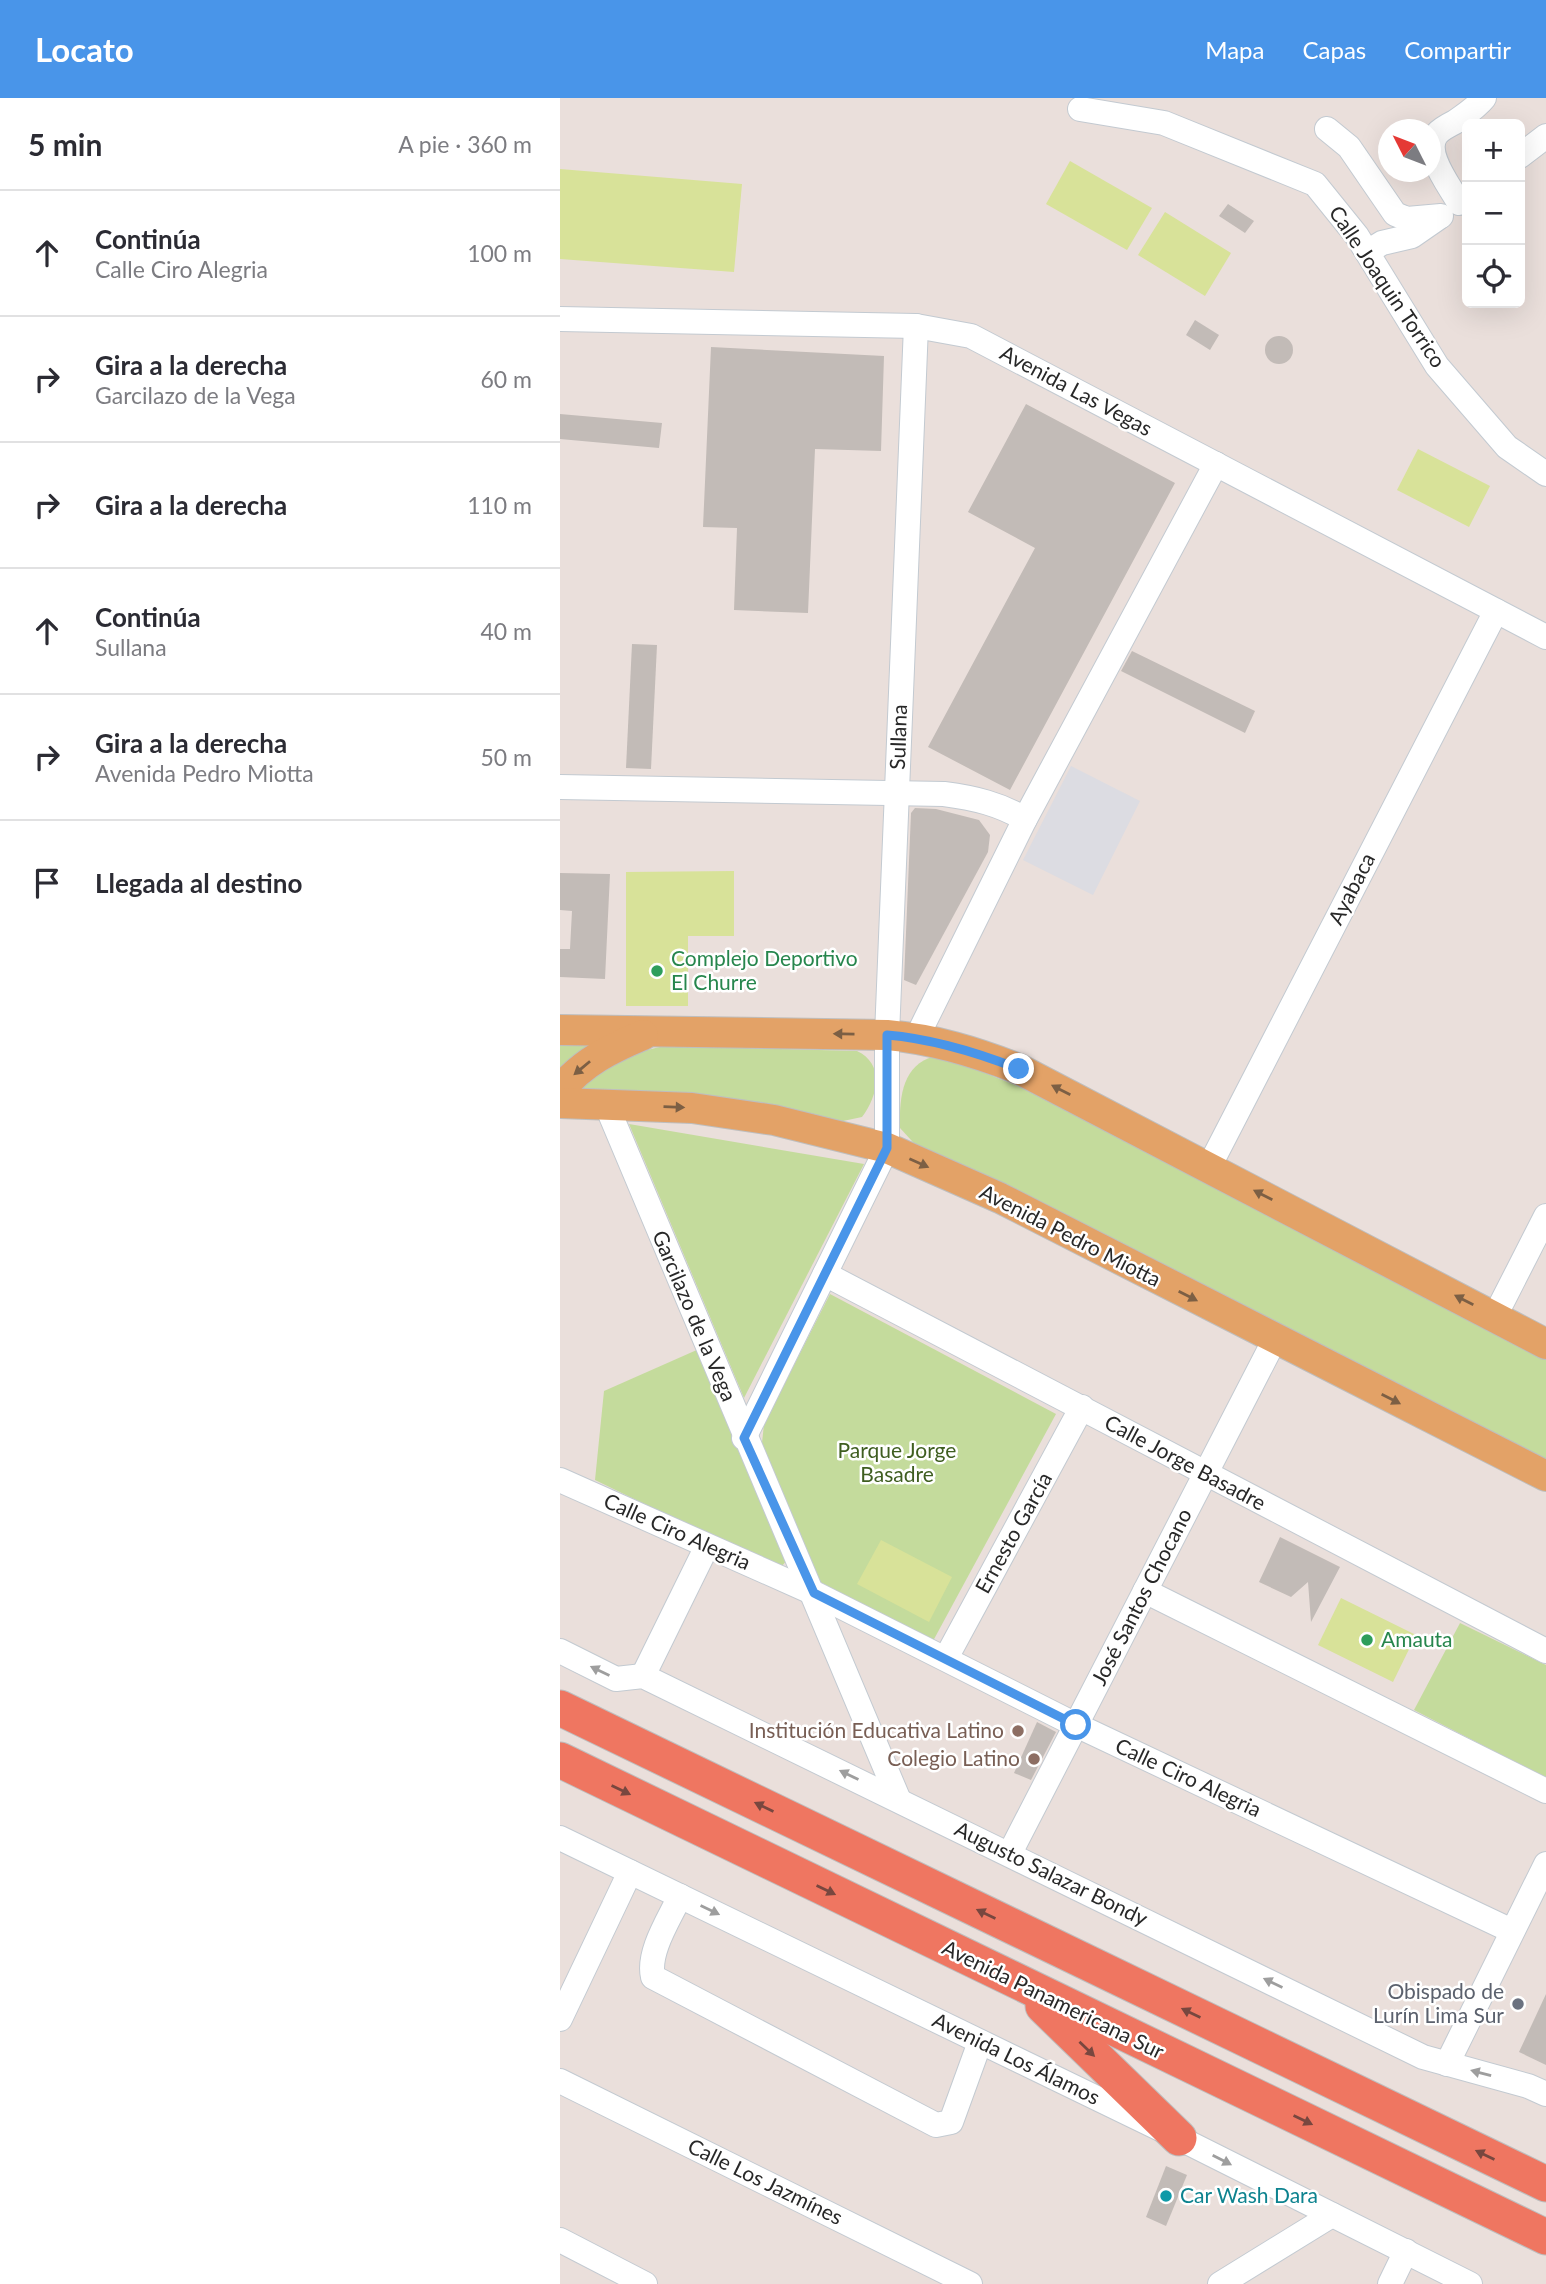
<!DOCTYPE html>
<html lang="es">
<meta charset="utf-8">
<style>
body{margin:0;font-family:Lato,sans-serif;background:#f7f7f7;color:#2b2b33}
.controls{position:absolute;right:21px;top:21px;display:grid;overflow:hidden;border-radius:10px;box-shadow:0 7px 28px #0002}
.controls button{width:63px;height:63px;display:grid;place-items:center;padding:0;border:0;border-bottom:2px solid #e1e1e2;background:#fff;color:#2b2b33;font:35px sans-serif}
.compass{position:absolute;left:818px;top:21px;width:63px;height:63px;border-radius:50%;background:#fff;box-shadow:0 7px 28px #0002;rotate:312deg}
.stop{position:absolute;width:21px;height:21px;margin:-16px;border:5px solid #4995e9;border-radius:50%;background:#fff}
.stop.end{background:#4995e9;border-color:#fff;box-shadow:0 2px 7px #0008}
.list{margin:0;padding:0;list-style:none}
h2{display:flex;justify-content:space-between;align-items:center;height:91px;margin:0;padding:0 28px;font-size:30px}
h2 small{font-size:23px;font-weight:400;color:#7c7c81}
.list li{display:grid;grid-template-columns:46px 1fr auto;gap:21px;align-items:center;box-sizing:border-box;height:126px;padding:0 28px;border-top:2px solid #e1e1e2}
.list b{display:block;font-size:26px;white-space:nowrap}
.list p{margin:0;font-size:23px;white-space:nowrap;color:#7c7c81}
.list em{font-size:23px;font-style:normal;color:#7c7c81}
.icon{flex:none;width:38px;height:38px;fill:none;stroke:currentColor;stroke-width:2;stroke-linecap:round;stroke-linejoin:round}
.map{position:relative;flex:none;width:986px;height:2186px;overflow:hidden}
header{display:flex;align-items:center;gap:42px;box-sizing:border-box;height:98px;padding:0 35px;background:#4995e9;color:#fff}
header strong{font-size:33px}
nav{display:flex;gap:38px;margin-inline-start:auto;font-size:24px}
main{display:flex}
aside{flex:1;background:#fff}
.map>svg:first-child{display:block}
.industrial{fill:#dcdce2}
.green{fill:#c4db9c}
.pitch{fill:#d8e299}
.building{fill:#c2bbb7}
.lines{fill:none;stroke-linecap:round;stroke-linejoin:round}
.minor-casing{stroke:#c3cad1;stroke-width:26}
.major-casing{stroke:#bebebe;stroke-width:32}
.highway-casing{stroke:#bebebe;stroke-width:37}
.minor{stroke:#fff;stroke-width:24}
.major{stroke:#e3a267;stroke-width:30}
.highway{stroke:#ef7661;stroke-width:35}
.oneway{fill:#7c5f44}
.oneway2{fill:#9e9e9e}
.oneway3{fill:#78473f}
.route{stroke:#4995e9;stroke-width:9}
.leisure-dot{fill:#2e9e5b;stroke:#fff;stroke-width:2.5}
.education-dot{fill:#8d6e63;stroke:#fff;stroke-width:2.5}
.worship-dot{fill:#6b7280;stroke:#fff;stroke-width:2.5}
.culture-dot{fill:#0f9aa8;stroke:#fff;stroke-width:2.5}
.labels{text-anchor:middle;stroke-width:5;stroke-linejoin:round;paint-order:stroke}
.street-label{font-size:21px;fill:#282828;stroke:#fff}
.leisure-label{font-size:21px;fill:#27864d;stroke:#fff;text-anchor:start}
.park-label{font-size:21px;fill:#3f5e20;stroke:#fff}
.education-label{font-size:21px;fill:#785e54;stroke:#fff;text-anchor:end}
.worship-label{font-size:21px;fill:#5b616d;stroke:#fff;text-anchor:end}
.culture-label{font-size:21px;fill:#0d838f;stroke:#fff;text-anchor:start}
</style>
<header>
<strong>Locato</strong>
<nav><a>Mapa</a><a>Capas</a><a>Compartir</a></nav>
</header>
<main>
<aside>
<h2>5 min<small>A pie · 360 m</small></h2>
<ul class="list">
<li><svg class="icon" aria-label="ahead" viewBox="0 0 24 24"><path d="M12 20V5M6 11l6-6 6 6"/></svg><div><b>Continúa</b><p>Calle Ciro Alegria</p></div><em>100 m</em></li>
<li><svg class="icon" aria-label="right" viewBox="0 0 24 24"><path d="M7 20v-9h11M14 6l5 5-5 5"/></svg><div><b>Gira a la derecha</b><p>Garcilazo de la Vega</p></div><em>60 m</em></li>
<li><svg class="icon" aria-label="right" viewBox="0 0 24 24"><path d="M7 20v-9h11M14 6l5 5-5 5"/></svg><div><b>Gira a la derecha</b></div><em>110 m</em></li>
<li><svg class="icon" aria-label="ahead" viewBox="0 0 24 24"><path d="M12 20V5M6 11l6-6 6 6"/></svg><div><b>Continúa</b><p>Sullana</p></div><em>40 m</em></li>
<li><svg class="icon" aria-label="right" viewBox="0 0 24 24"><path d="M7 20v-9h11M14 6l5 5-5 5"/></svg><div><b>Gira a la derecha</b><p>Avenida Pedro Miotta</p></div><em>50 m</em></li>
<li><svg class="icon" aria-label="arrive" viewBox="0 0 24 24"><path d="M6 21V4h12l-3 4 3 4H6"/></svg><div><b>Llegada al destino</b></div></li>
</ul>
</aside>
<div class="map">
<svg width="986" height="2186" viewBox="0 0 986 2186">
<rect width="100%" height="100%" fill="#eadfdb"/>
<path class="industrial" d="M 511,668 L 580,703 L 533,797 L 463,762 Z"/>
<g class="green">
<path d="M 0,942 L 38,944 L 0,974 Z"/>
<path d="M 105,948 L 297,953 C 325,966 318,998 302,1019 L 283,1023 L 252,1017 L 20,994 C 31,968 79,953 105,948 Z"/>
<path d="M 380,957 L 497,1004 L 986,1257 L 986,1371 L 362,1054 L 340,1030 C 339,997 343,963 380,957 Z"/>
<path d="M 69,1026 L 304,1066 L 184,1300 Z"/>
<path d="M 270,1196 L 496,1316 L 373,1543 L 258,1483 L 202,1345 L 204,1326 Z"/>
<path d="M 139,1251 L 228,1461 L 221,1469 L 214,1469 L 35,1382 L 44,1293 Z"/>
<path d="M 900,1525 L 986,1567 L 986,1680 L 854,1612 Z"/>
</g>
<g class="pitch">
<path d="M 510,63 L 592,110 L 567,152 L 486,106 Z"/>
<path d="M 0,71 L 182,86 L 174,174 L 0,161 Z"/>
<path d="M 605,114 L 671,155 L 645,198 L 578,157 Z"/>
<path d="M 858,351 L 930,388 L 909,429 L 837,392 Z"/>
<path d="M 174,773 L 174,838 L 128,838 L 128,908 L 66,908 L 66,774 Z"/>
<path d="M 321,1442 L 392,1479 L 369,1524 L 297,1486 Z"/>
<path d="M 781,1500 L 856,1537 L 833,1584 L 758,1547 Z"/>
</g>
<g class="building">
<path d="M 668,106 L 694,123 L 685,135 L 659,118 Z"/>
<path d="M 635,222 L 659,237 L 650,252 L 626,237 Z"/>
<circle cx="719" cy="252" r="14"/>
<path d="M 151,249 L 324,258 L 321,353 L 255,351 L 248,515 L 174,512 L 177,430 L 143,429 Z"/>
<path d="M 466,306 L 615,385 L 450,692 L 368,649 L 475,450 L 408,414 Z"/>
<path d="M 0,316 L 102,325 L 99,350 L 0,341 Z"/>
<path d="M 72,546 L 97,547 L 91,671 L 66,670 Z"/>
<path d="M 572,553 L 695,613 L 685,635 L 561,573 Z"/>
<path d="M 355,710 L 376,711 L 419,722 L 430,737 L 428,754 L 356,887 L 344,882 L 351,715 Z"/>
<path d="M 0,775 L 50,776 L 45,881 L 0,879 L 0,851 L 10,851 L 12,813 L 0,812 Z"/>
<path d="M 720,1439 L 780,1469 L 751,1524 L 748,1484 L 731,1499 L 699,1484 Z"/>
<path d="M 477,1624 L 496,1634 L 471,1682 L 454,1675 Z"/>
<path d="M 986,1896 L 986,1967 L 959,1954 Z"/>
<path d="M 606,2068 L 627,2077 L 606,2128 L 586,2119 Z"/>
</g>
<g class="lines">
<g class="minor-casing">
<g id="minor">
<path d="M 520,11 L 604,25 L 755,86 L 797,138 L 877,268 L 947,349 L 986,376"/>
<path d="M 767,31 L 789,49 L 835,116 L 847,121 L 881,118"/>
<path d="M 960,58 L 986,38"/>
<path d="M 899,105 C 890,88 862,54 877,36 C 881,31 889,27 895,24 C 906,16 916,10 924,0"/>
<path d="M 807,154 L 822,145 L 852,138 L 878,120"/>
<path d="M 0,221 L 356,228 L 411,238 L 986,539"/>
<path d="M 0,689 L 384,696 C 415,700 439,706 465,721"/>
<path d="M 357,939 L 465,721 L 656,366"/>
<path d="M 46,1006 L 338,1700"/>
<path d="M 649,1069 L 936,513"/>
<path d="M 265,1176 L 986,1553"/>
<path d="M 935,1218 L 986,1118"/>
<path d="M 184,1340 L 327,1050 L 327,937 L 356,228"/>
<path d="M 0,1382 L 254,1495 L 516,1627 L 952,1833"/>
<path d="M 585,1493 L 986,1693"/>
<path d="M 0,1553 L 56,1581 L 83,1578 L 863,1959 L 968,1988 L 986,1996"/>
<path d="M 386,1560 L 522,1309"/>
<path d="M 83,1578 L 147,1448"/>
<path d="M 0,1740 L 619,2040 L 910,2186"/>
<path d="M 450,1755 L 714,1243"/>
<path d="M 120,1798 C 110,1820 87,1854 93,1879 L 376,2027 L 391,2024 L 420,1944"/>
<path d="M 0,1921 L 70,1774"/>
<path d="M 887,1966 L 986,1766"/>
<path d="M 0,1983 L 410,2186"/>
<path d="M 0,2142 L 85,2186"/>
<path d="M 660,2186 L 772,2117"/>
<path d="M 830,2186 L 846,2153"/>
</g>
</g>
<g class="major-casing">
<g id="major">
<path d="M 0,932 L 327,937 C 374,941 416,954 459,971 L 986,1246"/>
<path d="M 0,992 C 23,964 50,951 83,937"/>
<path d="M 0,1005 L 132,1010 L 214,1022 L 327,1050 L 440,1100 L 986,1378"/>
</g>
</g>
<g class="highway-casing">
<g id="highway">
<path d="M 0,1610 L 986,2086"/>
<path d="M 0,1662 L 986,2139"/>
<path d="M 483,1908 L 619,2040"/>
</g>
</g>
<use href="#minor" class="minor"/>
<use href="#major" class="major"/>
<use href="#highway" class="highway"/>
</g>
<defs><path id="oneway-solid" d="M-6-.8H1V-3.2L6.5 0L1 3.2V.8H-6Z" transform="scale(1.75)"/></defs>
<g class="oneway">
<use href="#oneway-solid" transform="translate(284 936) rotate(-179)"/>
<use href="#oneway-solid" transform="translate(22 970) rotate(140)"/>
<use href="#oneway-solid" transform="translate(501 992) rotate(-153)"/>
<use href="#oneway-solid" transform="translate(114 1009) rotate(2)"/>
<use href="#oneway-solid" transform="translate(359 1065) rotate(24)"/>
<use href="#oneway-solid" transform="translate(703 1097) rotate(-153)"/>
<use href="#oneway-solid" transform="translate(628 1198) rotate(27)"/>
<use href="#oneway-solid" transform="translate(904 1202) rotate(-153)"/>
<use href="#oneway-solid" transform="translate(831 1301) rotate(27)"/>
</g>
<g class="oneway2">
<use href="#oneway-solid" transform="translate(40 1573) rotate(-154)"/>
<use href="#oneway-solid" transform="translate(289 1677) rotate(-154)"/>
<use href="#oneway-solid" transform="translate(150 1812) rotate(26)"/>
<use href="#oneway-solid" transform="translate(713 1885) rotate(-154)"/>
<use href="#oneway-solid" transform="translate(921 1975) rotate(-165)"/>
<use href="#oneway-solid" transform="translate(662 2062) rotate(27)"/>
</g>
<g class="oneway3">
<use href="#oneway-solid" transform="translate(61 1692) rotate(26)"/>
<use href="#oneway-solid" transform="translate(204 1709) rotate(-154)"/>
<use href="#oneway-solid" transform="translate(266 1792) rotate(26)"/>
<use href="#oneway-solid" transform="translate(426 1816) rotate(-154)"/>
<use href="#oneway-solid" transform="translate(631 1915) rotate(-154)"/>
<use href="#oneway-solid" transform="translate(527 1951) rotate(44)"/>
<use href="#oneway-solid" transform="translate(743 2022) rotate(26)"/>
<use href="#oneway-solid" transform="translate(925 2057) rotate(-154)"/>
</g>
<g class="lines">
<path class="route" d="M 459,971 C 416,954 374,941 327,937 L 327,1050 L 184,1340 L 254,1495 L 516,1627"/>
</g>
<g class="leisure-dot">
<circle cx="97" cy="873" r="7"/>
<circle cx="807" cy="1542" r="7"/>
</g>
<g class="education-dot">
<circle cx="458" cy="1633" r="7"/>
<circle cx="474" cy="1661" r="7"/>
</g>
<circle class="worship-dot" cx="958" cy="1906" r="7"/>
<circle class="culture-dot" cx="606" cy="2098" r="7"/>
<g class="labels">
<g class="street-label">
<text transform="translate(827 189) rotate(56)" y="7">Calle Joaquin Torrico</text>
<text transform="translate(516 293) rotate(28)" y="7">Avenida Las Vegas</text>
<text transform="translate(339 639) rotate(-88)" y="7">Sullana</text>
<text transform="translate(792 791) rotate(-63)" y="7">Ayabaca</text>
<text transform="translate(510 1138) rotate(27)" y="7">Avenida Pedro Miotta</text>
<text transform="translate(134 1218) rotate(67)" y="7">Garcilazo de la Vega</text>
<text transform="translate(625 1365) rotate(28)" y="7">Calle Jorge Basadre</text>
<text transform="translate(117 1434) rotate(24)" y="7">Calle Ciro Alegria</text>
<text transform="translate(454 1435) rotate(-61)" y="7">Ernesto García</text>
<text transform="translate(582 1499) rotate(-63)" y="7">José Santos Chocano</text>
<text transform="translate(628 1680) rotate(25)" y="7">Calle Ciro Alegria</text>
<text transform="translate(491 1776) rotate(26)" y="7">Augusto Salazar Bondy</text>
<text transform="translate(493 1902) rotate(26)" y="7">Avenida Panamericana Sur</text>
<text transform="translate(456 1961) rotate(26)" y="7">Avenida Los Álamos</text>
<text transform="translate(205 2084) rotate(26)" y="7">Calle Los Jazmínes</text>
</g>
<g class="leisure-label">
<text x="111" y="868">Complejo Deportivo<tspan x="111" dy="24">El Churre</tspan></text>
<text x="821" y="1549">Amauta</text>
</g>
<g class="park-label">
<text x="337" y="1360">Parque Jorge<tspan x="337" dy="24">Basadre</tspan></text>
</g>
<g class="education-label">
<text x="444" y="1640">Institución Educativa Latino</text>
<text x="460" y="1668">Colegio Latino</text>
</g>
<g class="worship-label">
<text x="944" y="1901">Obispado de<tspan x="944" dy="24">Lurín Lima Sur</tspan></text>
</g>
<g class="culture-label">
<text x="620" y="2105">Car Wash Dara</text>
</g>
</g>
</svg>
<div class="controls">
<button>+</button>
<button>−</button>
<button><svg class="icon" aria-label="locate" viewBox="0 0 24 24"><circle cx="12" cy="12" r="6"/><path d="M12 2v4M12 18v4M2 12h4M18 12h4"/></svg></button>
</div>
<svg class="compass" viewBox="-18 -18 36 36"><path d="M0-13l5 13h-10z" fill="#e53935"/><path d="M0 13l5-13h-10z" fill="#7c7c81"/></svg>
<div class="stop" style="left:516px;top:1627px"></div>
<div class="stop end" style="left:459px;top:971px"></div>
</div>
</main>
